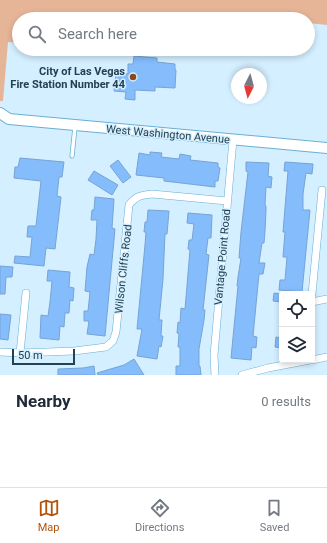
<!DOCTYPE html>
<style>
body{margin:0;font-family:Roboto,sans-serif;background:#f6f6f7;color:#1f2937}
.controls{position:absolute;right:12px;bottom:12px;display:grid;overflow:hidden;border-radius:4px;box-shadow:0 2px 6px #0003}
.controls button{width:36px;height:36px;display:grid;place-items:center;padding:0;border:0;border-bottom:1px solid #e0e1e3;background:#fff;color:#1f2937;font:20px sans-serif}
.compass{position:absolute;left:231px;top:68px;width:36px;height:36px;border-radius:50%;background:#fff;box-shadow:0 2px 6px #0003;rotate:186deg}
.scale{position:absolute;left:12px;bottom:10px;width:63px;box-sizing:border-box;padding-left:4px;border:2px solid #234150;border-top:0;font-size:11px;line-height:14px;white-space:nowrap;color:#234150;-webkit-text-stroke:3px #d4efff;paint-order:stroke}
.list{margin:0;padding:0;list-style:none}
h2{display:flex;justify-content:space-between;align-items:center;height:52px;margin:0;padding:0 16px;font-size:17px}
h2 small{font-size:13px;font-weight:400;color:#747a83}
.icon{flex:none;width:22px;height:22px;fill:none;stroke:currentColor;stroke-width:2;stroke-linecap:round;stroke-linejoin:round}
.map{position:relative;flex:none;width:327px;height:375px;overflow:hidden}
.search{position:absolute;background:#fff;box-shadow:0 2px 6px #0003;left:12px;right:12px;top:12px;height:44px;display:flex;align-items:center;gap:10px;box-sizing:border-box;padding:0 14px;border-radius:22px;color:#747a83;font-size:15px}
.sheet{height:112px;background:#fff}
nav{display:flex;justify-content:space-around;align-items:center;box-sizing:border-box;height:56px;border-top:1px solid #e0e1e3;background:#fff;font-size:11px;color:#747a83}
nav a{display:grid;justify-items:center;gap:2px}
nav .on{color:#b45309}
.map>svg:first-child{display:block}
.green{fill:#e6b598}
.building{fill:#85bcfc;stroke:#77a3d5}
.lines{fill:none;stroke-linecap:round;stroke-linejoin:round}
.service-casing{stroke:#69afd4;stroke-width:5}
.minor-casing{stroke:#69afd4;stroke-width:8}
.secondary-casing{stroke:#69afd4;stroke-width:12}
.service{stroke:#fff;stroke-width:3.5}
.minor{stroke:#fff;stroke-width:7}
.secondary{stroke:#fff;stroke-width:10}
.poi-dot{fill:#8b4918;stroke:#d4efff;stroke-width:1.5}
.labels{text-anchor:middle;stroke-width:3;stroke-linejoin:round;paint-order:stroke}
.poi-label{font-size:11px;font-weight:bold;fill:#234150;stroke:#d4efff;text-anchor:end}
.street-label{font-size:11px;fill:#234150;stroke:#d4efff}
</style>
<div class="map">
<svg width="327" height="375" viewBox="0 0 327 375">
<rect width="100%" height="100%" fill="#d4efff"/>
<path class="green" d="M 0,0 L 327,0 L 327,25 L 308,23 L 308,19 L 267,19 L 227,15 L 212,19 L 19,19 L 19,43 L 8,42 L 3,101 L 0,101 Z"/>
<g class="building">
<path d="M 134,56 L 157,58 L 157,62 L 175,64 L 175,70 L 176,70 L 175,88 L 155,87 L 155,91 L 135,90 L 135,100 L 125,99 L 126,92 L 114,91 L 116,73 L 128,74 L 128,64 L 133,64 Z"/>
<path d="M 150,152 L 162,153 L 161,157 L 179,159 L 180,154 L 191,156 L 190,160 L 218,163 L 218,167 L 220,168 L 218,181 L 215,181 L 215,187 L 164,181 L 164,178 L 136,175 L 139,153 L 150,155 Z"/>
<path d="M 20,158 L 64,162 L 62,177 L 59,177 L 57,196 L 61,197 L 55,249 L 46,248 L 44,266 L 14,263 L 15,256 L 30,257 L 32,237 L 27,237 L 28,226 L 36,226 L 41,181 L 14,178 L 15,167 L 18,167 Z"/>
<path d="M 118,160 L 131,177 L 123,183 L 110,166 Z"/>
<path d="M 246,162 L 269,163 L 268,176 L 272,177 L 271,188 L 266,187 L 265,205 L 266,206 L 266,210 L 265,231 L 264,243 L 262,243 L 259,263 L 265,263 L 263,274 L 259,274 L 253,336 L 257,337 L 256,348 L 252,347 L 251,360 L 231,358 L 238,286 L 237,286 L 238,277 L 241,258 L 239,258 L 241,232 L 248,172 L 246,171 Z"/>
<path d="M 285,162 L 313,164 L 312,174 L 306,173 L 303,194 L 303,210 L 310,210 L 302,292 L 279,290 L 280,280 L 285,280 L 287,257 L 283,257 L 285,232 L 283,232 L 288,171 L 284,171 Z"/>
<path d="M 94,171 L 118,185 L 112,195 L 88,180 Z"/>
<path d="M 95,197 L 114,199 L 112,228 L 115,229 L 105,336 L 87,334 L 89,321 L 84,321 L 84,311 L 88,311 L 90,292 L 85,291 L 87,267 L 90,254 L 94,255 L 96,239 L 97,220 L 91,220 L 92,210 L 94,210 Z"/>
<path d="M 148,210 L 169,211 L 167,234 L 165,234 L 163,279 L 159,320 L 162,320 L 161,336 L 163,336 L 161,347 L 159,346 L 157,359 L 137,356 L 142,329 L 137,329 L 145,245 L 146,232 L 144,232 L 145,222 L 147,222 Z"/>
<path d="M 188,213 L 212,215 L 211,238 L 208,238 L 206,254 L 209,255 L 203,310 L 205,310 L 204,320 L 199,349 L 199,366 L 200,366 L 201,375 L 176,375 L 176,366 L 180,366 L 180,347 L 178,347 L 179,334 L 177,333 L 178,322 L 180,323 L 181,308 L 185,309 L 190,250 L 188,249 L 189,240 L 192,240 L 194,224 L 187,223 Z"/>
<path d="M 0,266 L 13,267 L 12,277 L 6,277 L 5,294 L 0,294 Z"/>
<path d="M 48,270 L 70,272 L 69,287 L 74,288 L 73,301 L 70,300 L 69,313 L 65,313 L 64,327 L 60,326 L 59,340 L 40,338 L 41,315 L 48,316 L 50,302 L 52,281 L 47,281 Z"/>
<path d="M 274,293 L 282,294 L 282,302 L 273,301 Z"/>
<path d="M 0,314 L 11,315 L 8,340 L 0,339 Z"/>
<path d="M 276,337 L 282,338 L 282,348 L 275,347 Z"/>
<path d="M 134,359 L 144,375 L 98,375 L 97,373 L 124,365 Z"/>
<path d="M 94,366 L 95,375 L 58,375 L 58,369 L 83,368 Z"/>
</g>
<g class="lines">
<g class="service-casing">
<path id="service" d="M 72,156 L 75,127"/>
</g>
<g class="minor-casing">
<g id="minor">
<path d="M 312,294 L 322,190"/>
<path d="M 312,302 L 327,299"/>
<path d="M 0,352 L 20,353 L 74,351 L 106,347 L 113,341 L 116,332 L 129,205 C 136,196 141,195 152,194 L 227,201"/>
<path d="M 20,353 L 26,293"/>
<path d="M 312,360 L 327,357"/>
<path d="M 215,375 L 214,355 L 233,140"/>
<path d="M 242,375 L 268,368 L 310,360"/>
</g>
</g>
<g class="secondary-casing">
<path id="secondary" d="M 0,113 L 9,119 L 327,148"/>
</g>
<use href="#service" class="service"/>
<use href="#minor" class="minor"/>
<use href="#secondary" class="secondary"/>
</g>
<circle class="poi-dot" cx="133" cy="77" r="4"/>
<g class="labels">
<g class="poi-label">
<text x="125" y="75">City of Las Vegas<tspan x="125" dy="13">Fire Station Number 44</tspan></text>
</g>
<g class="street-label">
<text transform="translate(168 134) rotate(5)" y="4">West Washington Avenue</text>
<text transform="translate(222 257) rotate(-85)" y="4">Vantage Point Road</text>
<text transform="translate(123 269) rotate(-84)" y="4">Wilson Cliffs Road</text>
</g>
</g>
</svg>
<div class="controls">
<button><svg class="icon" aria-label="locate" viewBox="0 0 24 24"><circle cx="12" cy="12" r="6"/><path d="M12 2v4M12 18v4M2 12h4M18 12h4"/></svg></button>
<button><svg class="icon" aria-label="layers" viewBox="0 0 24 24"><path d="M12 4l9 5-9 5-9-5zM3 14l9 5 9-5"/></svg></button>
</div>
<svg class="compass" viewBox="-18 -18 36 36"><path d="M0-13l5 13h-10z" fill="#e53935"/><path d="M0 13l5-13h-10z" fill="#747a83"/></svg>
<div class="scale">50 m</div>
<div class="search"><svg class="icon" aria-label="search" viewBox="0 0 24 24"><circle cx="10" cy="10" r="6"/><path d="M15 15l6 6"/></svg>Search here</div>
</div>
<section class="sheet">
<h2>Nearby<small>0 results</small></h2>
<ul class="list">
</ul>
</section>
<nav>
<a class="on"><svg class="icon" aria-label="map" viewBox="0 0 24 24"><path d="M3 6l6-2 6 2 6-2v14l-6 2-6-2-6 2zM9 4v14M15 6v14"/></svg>Map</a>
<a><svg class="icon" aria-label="directions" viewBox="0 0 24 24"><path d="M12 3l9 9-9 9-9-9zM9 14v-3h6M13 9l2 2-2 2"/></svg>Directions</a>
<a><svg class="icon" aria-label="saved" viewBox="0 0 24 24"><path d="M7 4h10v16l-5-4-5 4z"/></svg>Saved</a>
</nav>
